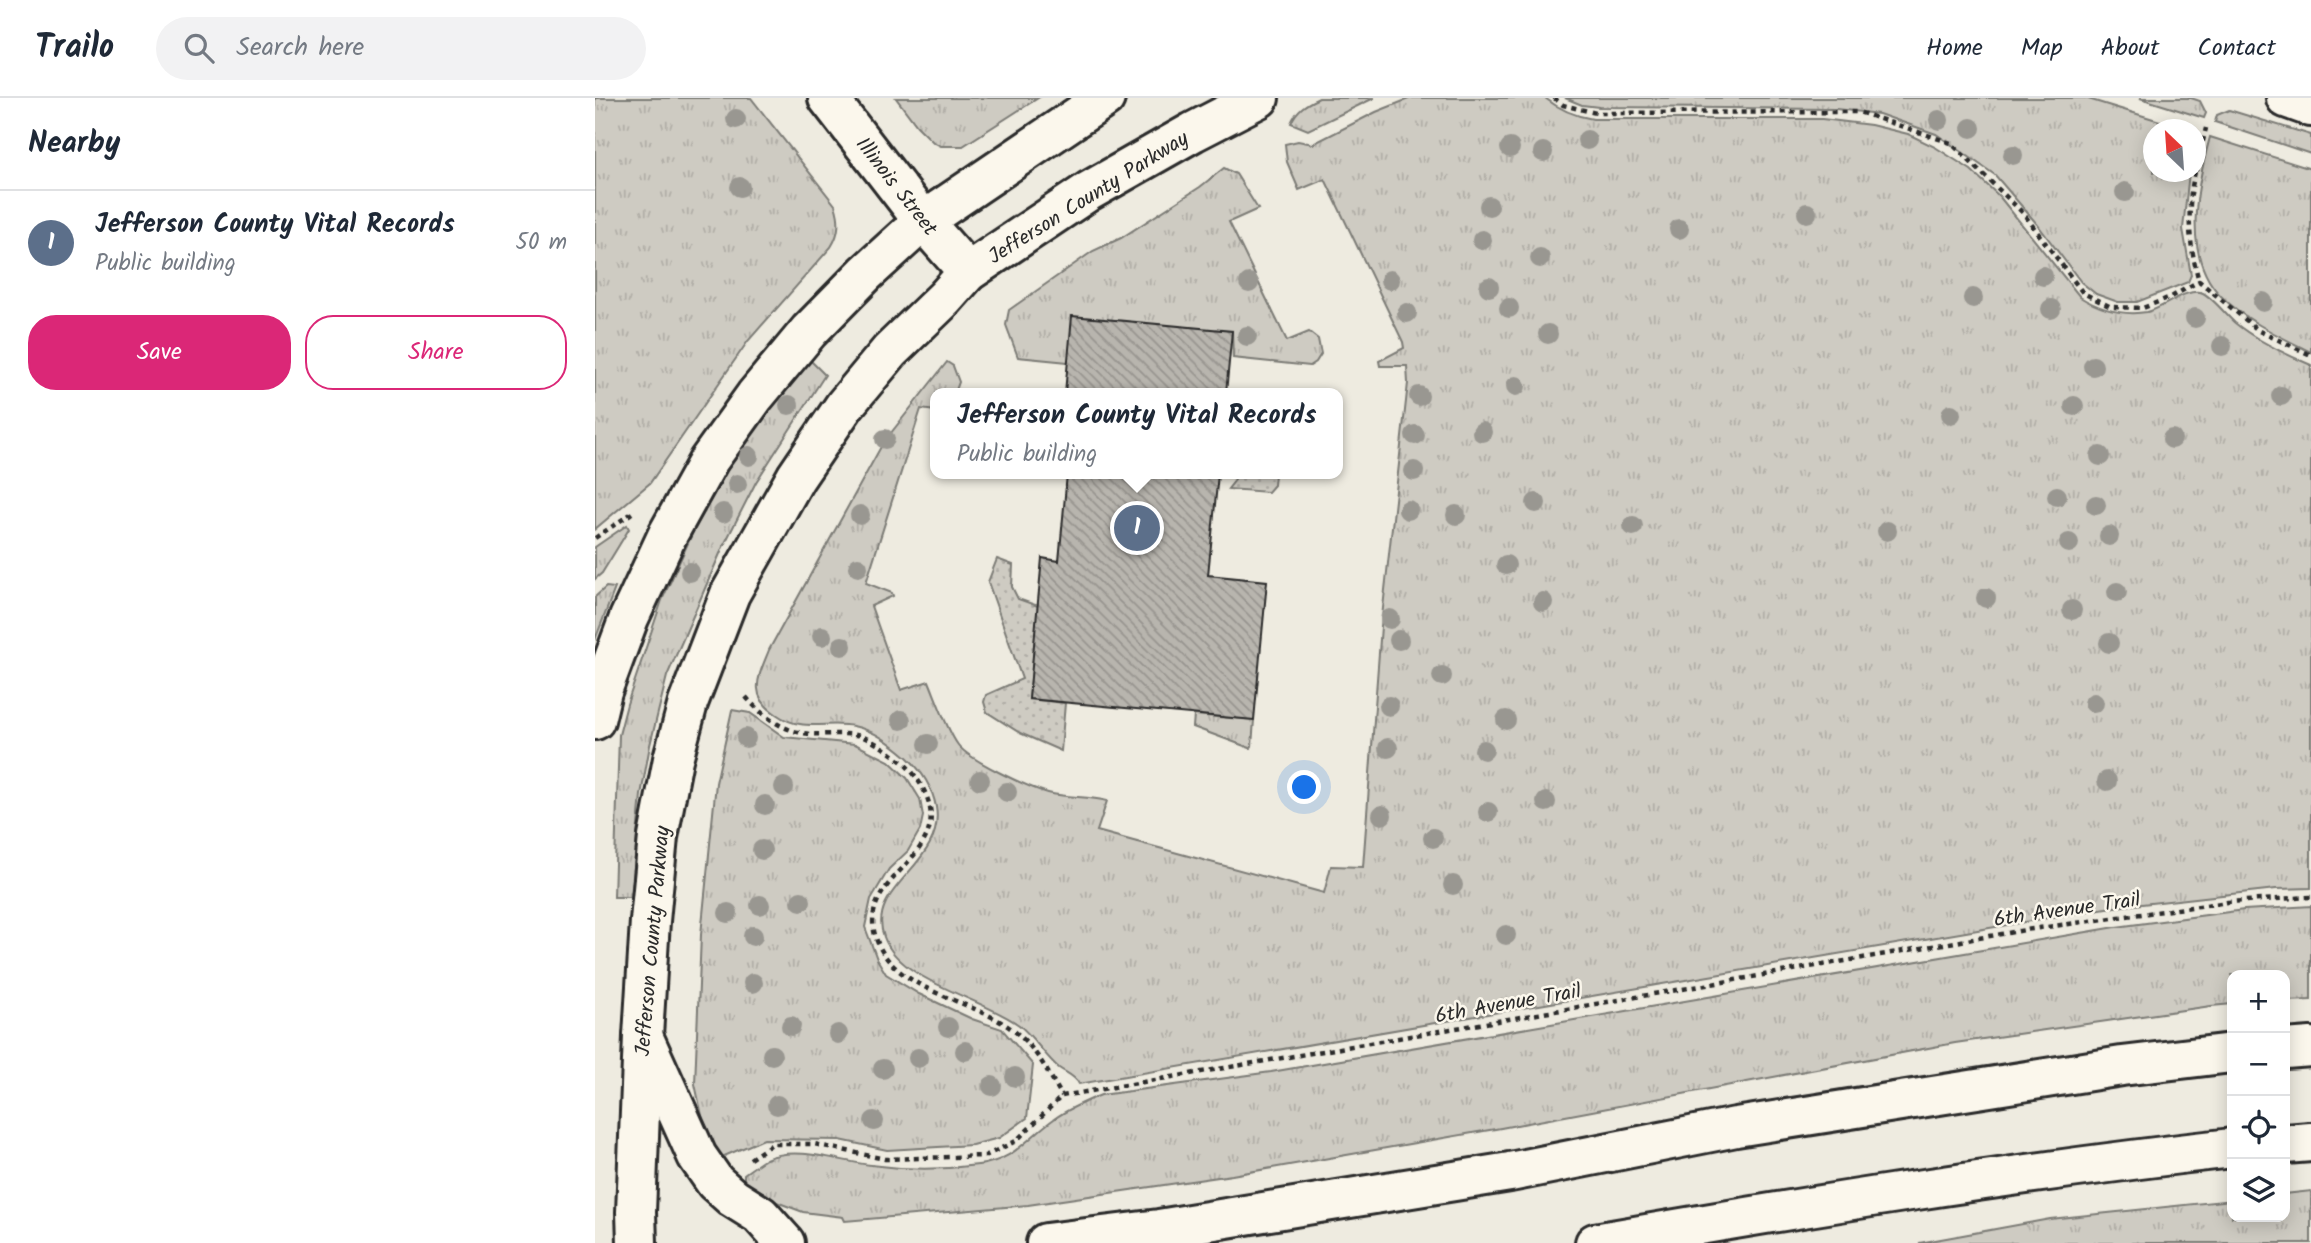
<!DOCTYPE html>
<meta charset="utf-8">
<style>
body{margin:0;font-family:Kalam,sans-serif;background:#f2f2f3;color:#1f2937}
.controls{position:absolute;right:21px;bottom:21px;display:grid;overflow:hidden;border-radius:14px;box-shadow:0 4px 18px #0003}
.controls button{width:63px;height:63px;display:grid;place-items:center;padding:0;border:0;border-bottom:2px solid #e0e1e3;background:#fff;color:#1f2937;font:35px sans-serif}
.compass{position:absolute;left:1548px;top:21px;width:63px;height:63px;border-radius:50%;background:#fff;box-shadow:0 4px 18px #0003;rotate:335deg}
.you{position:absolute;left:710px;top:690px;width:24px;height:24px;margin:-18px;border:5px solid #fff;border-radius:50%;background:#1a73e8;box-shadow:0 0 0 10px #1a73e833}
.badge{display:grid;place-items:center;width:46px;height:46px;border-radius:50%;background:#db2777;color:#fff;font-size:23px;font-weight:700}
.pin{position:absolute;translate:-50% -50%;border:4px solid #fff;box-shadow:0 2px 7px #0006}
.popup{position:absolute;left:335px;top:290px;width:413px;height:91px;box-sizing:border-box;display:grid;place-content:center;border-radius:14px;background:#fff;filter:drop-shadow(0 2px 5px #0005);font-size:23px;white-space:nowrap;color:#747a83}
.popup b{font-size:26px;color:#1f2937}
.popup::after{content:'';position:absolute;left:50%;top:100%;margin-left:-14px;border:14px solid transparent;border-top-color:#fff}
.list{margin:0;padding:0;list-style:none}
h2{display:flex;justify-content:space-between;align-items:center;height:91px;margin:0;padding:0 28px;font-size:30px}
h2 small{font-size:23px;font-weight:400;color:#747a83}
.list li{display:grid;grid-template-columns:46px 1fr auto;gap:21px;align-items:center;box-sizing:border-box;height:105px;padding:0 28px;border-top:2px solid #e0e1e3}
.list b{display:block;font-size:26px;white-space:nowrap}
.list p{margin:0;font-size:23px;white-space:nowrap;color:#747a83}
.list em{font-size:23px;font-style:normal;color:#747a83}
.actions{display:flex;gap:14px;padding:21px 28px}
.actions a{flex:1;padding:16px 0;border:2px solid #db2777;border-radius:28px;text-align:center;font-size:24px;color:#db2777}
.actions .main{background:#db2777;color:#fff}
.icon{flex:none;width:38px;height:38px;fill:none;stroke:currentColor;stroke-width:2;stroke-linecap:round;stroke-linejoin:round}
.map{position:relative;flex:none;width:1716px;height:1145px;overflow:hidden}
header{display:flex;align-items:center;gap:42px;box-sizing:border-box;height:98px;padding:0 35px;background:#fff;border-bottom:2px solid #e0e1e3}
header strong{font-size:33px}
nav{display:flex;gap:38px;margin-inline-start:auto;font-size:24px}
.search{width:490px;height:63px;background:#f2f2f3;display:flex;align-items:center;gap:18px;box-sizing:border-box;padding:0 24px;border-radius:38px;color:#747a83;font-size:26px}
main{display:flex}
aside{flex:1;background:#fff}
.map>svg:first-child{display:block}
.grass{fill:url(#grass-tufts);stroke:#7c7b76;stroke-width:2}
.garden{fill:url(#garden-dots);stroke:#7c7b76;stroke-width:2}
.building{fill:url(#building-back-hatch);stroke:#2b2b2b;stroke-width:2}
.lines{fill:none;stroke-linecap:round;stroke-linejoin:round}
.minor-casing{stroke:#2b2b2b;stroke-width:44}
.tertiary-casing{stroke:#2b2b2b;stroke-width:44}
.trunk-casing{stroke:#2b2b2b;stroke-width:44}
.path{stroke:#2b2b2b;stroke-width:4.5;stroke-dasharray:5 5;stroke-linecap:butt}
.minor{stroke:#fbf7ec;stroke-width:38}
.tertiary{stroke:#fbf7ec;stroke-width:38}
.trunk{stroke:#fbf7ec;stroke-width:38}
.tree{fill:#999791}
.labels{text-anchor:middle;stroke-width:5;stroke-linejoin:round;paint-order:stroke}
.street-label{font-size:21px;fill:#2b2b2b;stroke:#fbf7ec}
</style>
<header>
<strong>Trailo</strong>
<div class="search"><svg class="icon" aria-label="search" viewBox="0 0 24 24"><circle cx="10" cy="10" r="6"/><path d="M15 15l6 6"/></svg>Search here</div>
<nav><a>Home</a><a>Map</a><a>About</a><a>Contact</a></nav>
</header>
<main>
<aside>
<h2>Nearby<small></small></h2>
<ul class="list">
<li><span class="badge" style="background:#5c6f8a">1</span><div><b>Jefferson County Vital Records</b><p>Public building</p></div><em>50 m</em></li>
</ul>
<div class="actions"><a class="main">Save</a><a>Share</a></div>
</aside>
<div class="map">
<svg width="1716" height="1145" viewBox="0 0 1716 1145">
<defs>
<pattern id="grass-tufts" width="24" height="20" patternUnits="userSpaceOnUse" patternTransform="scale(1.75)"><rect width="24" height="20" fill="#cecbc2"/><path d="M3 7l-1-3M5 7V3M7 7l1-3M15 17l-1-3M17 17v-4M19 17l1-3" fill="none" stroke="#b1aea7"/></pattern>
<pattern id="garden-dots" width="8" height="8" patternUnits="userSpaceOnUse" patternTransform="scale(1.75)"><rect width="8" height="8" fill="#cecbc2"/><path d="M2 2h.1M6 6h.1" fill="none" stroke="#b1aea7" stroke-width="1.8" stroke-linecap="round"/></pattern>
<pattern id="building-back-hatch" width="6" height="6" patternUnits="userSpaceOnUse" patternTransform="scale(1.75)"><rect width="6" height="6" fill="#b8b5ae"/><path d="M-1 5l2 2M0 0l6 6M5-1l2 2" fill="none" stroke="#96938e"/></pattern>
</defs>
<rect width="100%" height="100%" fill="#eeebe0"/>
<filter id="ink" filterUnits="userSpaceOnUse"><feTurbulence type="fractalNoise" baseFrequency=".0143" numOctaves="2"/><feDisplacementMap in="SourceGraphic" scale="14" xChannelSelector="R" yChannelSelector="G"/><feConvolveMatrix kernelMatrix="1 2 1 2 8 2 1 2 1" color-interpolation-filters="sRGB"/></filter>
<g filter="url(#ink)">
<g class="grass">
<path d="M 0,0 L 156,0 L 240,107 C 245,122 245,135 236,149 L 153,243 L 55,385 L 0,431 Z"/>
<path d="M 301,0 L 443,0 L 368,48 L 346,48 L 338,44 L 322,28 Z"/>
<path d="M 724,0 L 779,0 L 713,32 L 696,25 C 702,11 711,6 724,0 Z"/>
<path d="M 816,0 L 950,0 C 965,12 979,18 998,21 L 1227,21 L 1276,27 L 1313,36 L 1340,49 L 1376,72 L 1404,98 L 1485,199 C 1506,212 1527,218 1552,214 C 1568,211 1593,188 1608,195 C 1618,200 1631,217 1640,225 C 1662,243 1690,256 1716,267 L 1716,790 L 1681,791 L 1511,810 L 484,986 C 480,978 471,975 464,970 C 449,957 439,939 424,927 C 386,899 305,884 289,839 C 270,789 351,766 341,709 C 337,688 327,673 312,659 C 297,646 279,632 258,628 C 241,624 222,629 205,626 C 196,625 188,621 181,616 C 152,597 164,578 174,552 L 288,345 L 352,264 L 358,268 L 364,284 L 360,295 L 341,295 L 341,313 L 326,311 L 271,485 L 297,495 L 298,498 L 276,508 L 306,592 L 334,583 C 341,600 352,632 363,647 C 374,662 434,690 453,695 C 473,700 493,698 512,703 L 502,733 L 729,795 L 736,768 L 768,769 L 786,528 L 813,285 L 812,268 L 785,268 L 784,263 L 809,250 L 808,244 L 730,81 L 704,92 L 692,64 L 690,46 L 703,43 L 718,46 L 781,14 Z"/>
<path d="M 970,0 L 1490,0 L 1591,31 L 1559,32 L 1559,74 L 1594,74 L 1588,131 L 1596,177 L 1593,184 L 1542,204 L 1523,204 L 1501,196 L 1486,184 L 1442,126 L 1400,77 L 1341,36 L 1284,16 L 1241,11 L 1004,9 L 987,7 Z"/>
<path d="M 1545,0 L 1596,0 L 1605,3 L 1611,15 L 1609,20 Z"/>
<path d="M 1634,12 L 1716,37 L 1716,56 L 1620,24 L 1622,17 Z"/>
<path d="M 1615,39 L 1716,71 L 1716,254 C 1684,238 1651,223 1626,198 C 1586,158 1602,87 1615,39 Z"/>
<path d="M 629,70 L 641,76 L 663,111 L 634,124 L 692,243 L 714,234 L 723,241 L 726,256 L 721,264 L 715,268 L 638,260 L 637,233 L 473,264 L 423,259 L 411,227 L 414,212 L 498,153 L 526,140 L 605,89 Z"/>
<path d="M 215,262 L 230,277 L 161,384 L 127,451 L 72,578 L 55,647 L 46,697 L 36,799 L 19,799 L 24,637 L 32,606 L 67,502 L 98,434 L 133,371 L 190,290 Z"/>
<path d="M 32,427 L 34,431 L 7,475 L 0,481 L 0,449 Z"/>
<path d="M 11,489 L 20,490 L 0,542 L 0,499 Z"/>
<path d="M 137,612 L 155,615 L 189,639 L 260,646 L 294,663 L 312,680 L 325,701 L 328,718 L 325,732 L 313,753 L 294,771 L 276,801 L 270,829 L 282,861 L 291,876 L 324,896 L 377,921 L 407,931 L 438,967 L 432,1020 L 404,1040 L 377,1047 L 292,1052 L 245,1042 L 169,1041 L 127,1059 L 111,1036 L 100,986 L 106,837 L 121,685 Z"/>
<path d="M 599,617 L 659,622 L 657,648 L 655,650 L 598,629 Z"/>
<path d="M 1716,808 L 1716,902 L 1690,903 L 1690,877 L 1637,877 L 1637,906 L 1616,908 L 1360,945 L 906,1030 L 637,1077 L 433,1107 L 250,1123 L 248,1119 L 208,1114 L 171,1100 L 149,1083 L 149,1076 C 156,1071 164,1065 171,1061 C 201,1047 246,1064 276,1067 C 312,1072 347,1072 383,1067 C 419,1063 432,1040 459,1021 C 473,1011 489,1004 506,997 L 676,974 L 1521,829 L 1649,812 Z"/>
<path d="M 1716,1093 L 1716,1145 L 1324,1145 L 1455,1121 L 1637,1102 L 1637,1119 L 1690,1119 L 1690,1096 Z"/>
</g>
<g class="garden">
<path d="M 637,376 L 680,376 L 679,387 L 673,394 L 633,391 L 640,382 Z"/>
<path d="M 402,461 L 418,467 L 417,489 L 423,501 L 443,508 L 434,601 L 470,605 L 466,653 L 425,635 L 392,614 L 389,604 L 391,597 L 427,581 L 393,484 Z"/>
</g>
<g class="building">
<path d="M 477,218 L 637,233 L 631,295 L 470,295 Z"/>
<path d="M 472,376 L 623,376 L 613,477 L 672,483 L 659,622 L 434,601 L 447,460 L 464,463 Z"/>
</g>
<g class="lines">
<g class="minor-casing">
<path id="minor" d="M 233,0 L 328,123 L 373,174"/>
</g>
<g class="tertiary-casing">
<g id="tertiary">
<path d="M 1691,0 L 1716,9"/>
<path d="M 0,622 L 7,593 L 34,520 L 73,436 L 114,362 L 160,298 L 214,233 L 271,175 L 328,123 L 510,0"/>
<path d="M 42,1145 L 41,1114 L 48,938 L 55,823 L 63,739 L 78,661 L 93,605 L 135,496 L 201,379 L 250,307 L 295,253 L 350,200 L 373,174 L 494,93 L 598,34 L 664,0"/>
</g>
</g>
<g class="trunk-casing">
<g id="trunk">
<path d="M 48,938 L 102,1058 L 120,1084 L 138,1100 L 165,1117 L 190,1145"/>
<path d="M 1690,951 L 1716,949"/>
<path d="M 1690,1046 L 1716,1044"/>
<path d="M 451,1145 L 564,1131 L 915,1074 L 1141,1029 L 1527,968 L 1637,955"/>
<path d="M 1000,1145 C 1212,1108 1423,1074 1637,1050"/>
</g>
</g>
<g class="path">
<path d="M 959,0 L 968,7 L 1001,15 L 1264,14 L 1356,45 L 1428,115 L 1488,195 L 1516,209 L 1548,210 L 1578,198 L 1604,183 L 1664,233 L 1716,257"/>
<path d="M 1601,73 L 1611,30"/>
<path d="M 1600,74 C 1591,110 1594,147 1604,183"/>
<path d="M 0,440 L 37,415"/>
<path d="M 151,599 C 165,615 182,629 203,634 C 221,639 242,634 261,637 C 276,639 309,663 318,675 C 379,756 262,771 280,837 C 297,897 384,900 424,937 C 443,954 454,976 467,998"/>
<path d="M 155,1061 L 177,1046 L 219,1046 L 290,1061 L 390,1058 L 421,1043 L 467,998 L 1430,832 L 1633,804 L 1716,799"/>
</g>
<use href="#minor" class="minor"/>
<use href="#tertiary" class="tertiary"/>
<use href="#trunk" class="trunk"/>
</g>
<g class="tree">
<circle cx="141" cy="21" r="10"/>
<circle cx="1344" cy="22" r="10"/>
<circle cx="1376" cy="30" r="10"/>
<circle cx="992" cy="42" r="10"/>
<circle cx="915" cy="50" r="10"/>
<circle cx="948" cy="54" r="10"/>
<circle cx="1418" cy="57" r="10"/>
<circle cx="145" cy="89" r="10"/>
<circle cx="1530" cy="94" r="10"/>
<circle cx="894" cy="108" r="10"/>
<circle cx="1212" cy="115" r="10"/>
<circle cx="1084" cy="131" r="10"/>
<circle cx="887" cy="142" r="10"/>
<circle cx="945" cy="160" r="10"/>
<circle cx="1448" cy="178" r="10"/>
<circle cx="795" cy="182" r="10"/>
<circle cx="654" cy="185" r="10"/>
<circle cx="894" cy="189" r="10"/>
<circle cx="1378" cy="200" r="10"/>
<circle cx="1668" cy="204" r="10"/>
<circle cx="914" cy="210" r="10"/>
<circle cx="1456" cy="211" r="10"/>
<circle cx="812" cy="215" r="10"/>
<circle cx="1600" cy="220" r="10"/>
<circle cx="953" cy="236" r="10"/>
<circle cx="652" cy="238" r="10"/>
<circle cx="1627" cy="248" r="10"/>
<circle cx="1498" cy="268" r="10"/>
<circle cx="921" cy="288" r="10"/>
<circle cx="824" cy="298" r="10"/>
<circle cx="1686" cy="298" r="10"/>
<circle cx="194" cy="307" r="10"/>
<circle cx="1479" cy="308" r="10"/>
<circle cx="1356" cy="316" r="10"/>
<circle cx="887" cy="334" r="10"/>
<circle cx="820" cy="337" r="10"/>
<circle cx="290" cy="341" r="10"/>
<circle cx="1577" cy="341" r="10"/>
<circle cx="154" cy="358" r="10"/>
<circle cx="1505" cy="358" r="10"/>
<circle cx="819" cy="373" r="10"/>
<circle cx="142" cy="386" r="10"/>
<circle cx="1462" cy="398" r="10"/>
<circle cx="941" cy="405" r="10"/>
<circle cx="1501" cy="407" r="10"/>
<circle cx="813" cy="412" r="10"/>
<circle cx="128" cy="415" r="10"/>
<circle cx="265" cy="417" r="10"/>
<circle cx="861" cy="417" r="10"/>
<circle cx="1038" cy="428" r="10"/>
<circle cx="1292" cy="433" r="10"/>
<circle cx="1514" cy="438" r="10"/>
<circle cx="1474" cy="445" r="10"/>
<circle cx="911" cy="467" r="10"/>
<circle cx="263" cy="469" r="10"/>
<circle cx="95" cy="474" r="10"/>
<circle cx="1522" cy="494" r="10"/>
<circle cx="1391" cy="500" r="10"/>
<circle cx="948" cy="504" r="10"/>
<circle cx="1477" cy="512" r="10"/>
<circle cx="795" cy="521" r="10"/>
<circle cx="227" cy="538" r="10"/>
<circle cx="804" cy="542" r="10"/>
<circle cx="1514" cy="545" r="10"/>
<circle cx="247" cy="548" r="10"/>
<circle cx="847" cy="578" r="10"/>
<circle cx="1499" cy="605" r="10"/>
<circle cx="794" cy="608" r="10"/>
<circle cx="306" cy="622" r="10"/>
<circle cx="911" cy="622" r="10"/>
<circle cx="151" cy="640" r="10"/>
<circle cx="333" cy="646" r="10"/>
<circle cx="793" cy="650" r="10"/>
<circle cx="889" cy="652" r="10"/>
<circle cx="385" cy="682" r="10"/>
<circle cx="1512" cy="683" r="10"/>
<circle cx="189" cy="689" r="10"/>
<circle cx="412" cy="694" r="10"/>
<circle cx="951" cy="704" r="10"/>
<circle cx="170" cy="707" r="10"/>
<circle cx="893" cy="714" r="10"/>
<circle cx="787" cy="717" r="10"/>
<circle cx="838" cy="740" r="10"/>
<circle cx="167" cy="752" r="10"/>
<circle cx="858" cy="787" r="10"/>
<circle cx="206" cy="803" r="10"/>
<circle cx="165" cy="807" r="10"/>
<circle cx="133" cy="815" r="10"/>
<circle cx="911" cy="837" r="10"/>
<circle cx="158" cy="838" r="10"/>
<circle cx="158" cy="885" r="10"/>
<circle cx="196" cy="928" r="10"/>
<circle cx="353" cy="929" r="10"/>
<circle cx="243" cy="936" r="10"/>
<circle cx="370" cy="953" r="10"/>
<circle cx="177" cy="957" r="10"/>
<circle cx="323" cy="960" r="10"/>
<circle cx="288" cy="971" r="10"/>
<circle cx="420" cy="979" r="10"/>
<circle cx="397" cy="988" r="10"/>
<circle cx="182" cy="1007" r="10"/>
<circle cx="279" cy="1023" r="10"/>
</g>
</g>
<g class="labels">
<g class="street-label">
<text transform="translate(302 88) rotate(52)" y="7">Illinois Street</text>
<text transform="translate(493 99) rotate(-32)" y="7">Jefferson County Parkway</text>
<text transform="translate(1472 811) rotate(-8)" y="7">6th Avenue Trail</text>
<text transform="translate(57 843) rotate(-85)" y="7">Jefferson County Parkway</text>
<text transform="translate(913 905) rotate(-10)" y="7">6th Avenue Trail</text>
</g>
</g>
</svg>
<div class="controls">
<button>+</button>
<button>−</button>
<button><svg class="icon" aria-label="locate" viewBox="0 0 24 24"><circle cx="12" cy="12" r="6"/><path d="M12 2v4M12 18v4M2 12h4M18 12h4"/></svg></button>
<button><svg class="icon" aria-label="layers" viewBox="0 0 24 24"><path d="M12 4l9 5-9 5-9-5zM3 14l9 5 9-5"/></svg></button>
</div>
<svg class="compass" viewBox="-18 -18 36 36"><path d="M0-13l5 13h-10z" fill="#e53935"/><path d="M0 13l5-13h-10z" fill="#747a83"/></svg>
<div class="you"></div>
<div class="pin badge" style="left:542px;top:430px;background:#5c6f8a">1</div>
<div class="popup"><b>Jefferson County Vital Records</b>Public building</div>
</div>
</main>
